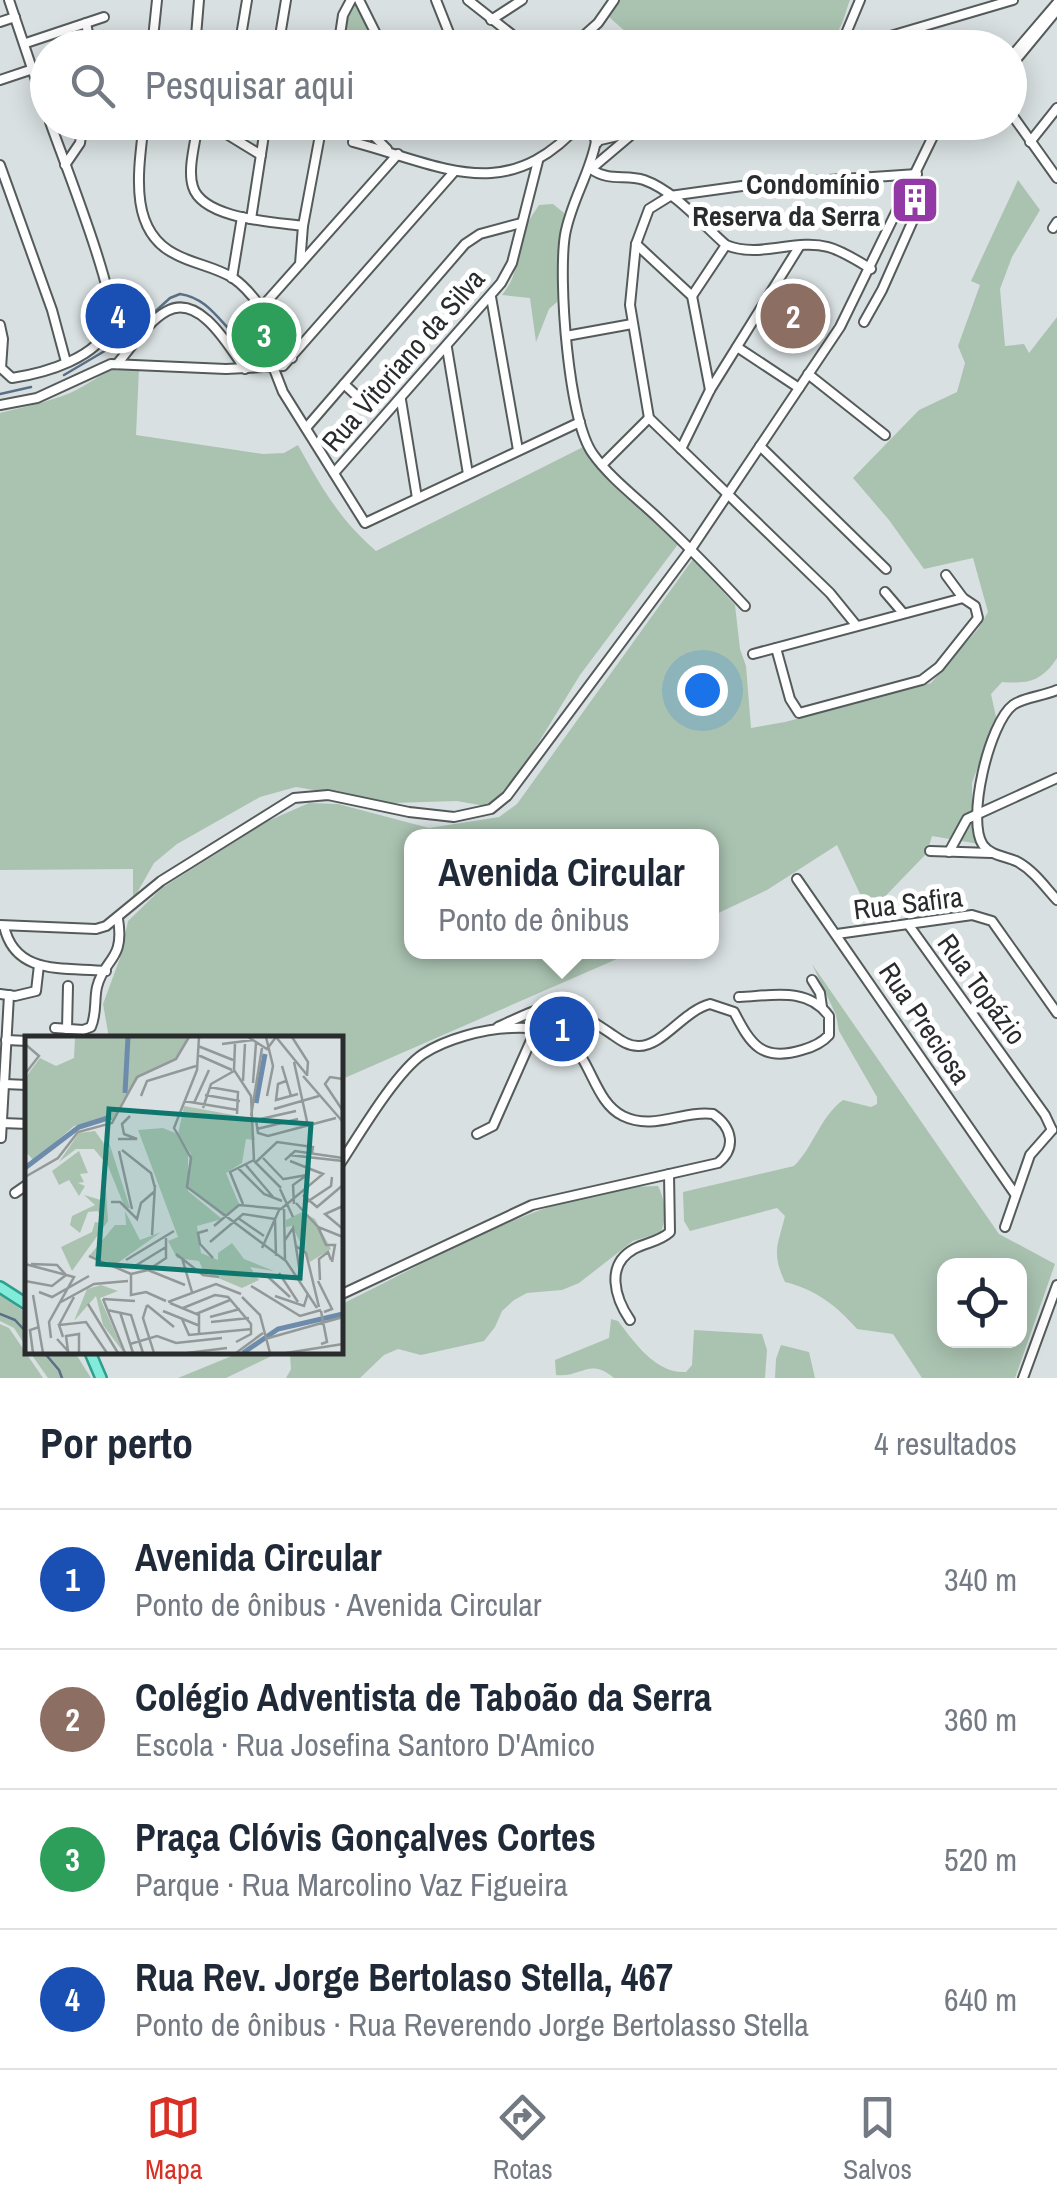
<!DOCTYPE html>
<html lang="pt">
<meta charset="utf-8">
<style>
body{margin:0;font-family:"Archivo Narrow",sans-serif;background:#f2f2f3;color:#1f2937}
.controls{position:absolute;right:30px;bottom:30px;display:grid;overflow:hidden;border-radius:20px;box-shadow:0 5px 25px #0003}
.controls button{width:90px;height:90px;display:grid;place-items:center;padding:0;border:0;border-bottom:2px solid #e0e1e3;background:#fff;color:#1f2937;font:50px sans-serif}
.you{position:absolute;left:702px;top:690px;width:35px;height:35px;margin:-25px;border:8px solid #fff;border-radius:50%;background:#1a73e8;box-shadow:0 0 0 15px #1a73e833}
.badge{display:grid;place-items:center;width:65px;height:65px;border-radius:50%;background:#d93025;color:#fff;font-size:32px;font-weight:700}
.pin{position:absolute;translate:-50% -50%;border:5px solid #fff;box-shadow:0 2px 10px #0006}
.popup{position:absolute;left:404px;top:829px;width:315px;height:130px;box-sizing:border-box;display:grid;place-content:center;border-radius:20px;background:#fff;filter:drop-shadow(0 2px 8px #0005);font-size:32px;white-space:nowrap;color:#747a83}
.popup b{font-size:38px;color:#1f2937}
.popup::after{content:'';position:absolute;left:50%;top:100%;margin-left:-20px;border:20px solid transparent;border-top-color:#fff}
.list{margin:0;padding:0;list-style:none}
h2{display:flex;justify-content:space-between;align-items:center;height:130px;margin:0;padding:0 40px;font-size:42px}
h2 small{font-size:32px;font-weight:400;color:#747a83}
.list li{display:grid;grid-template-columns:65px 1fr auto;gap:30px;align-items:center;box-sizing:border-box;height:140px;padding:0 40px;border-top:2px solid #e0e1e3}
.list b{display:block;font-size:38px;white-space:nowrap}
.list p{margin:0;font-size:32px;white-space:nowrap;color:#747a83}
.list em{font-size:32px;font-style:normal;color:#747a83}
.icon{flex:none;width:55px;height:55px;fill:none;stroke:currentColor;stroke-width:2;stroke-linecap:round;stroke-linejoin:round}
.map{position:relative;flex:none;width:1057px;height:1378px;overflow:hidden}
.search{position:absolute;background:#fff;box-shadow:0 5px 25px #0003;left:30px;right:30px;top:30px;height:110px;display:flex;align-items:center;gap:25px;box-sizing:border-box;padding:0 35px;border-radius:55px;color:#747a83;font-size:38px}
.sheet{height:690px;background:#fff}
nav{display:flex;justify-content:space-around;align-items:center;box-sizing:border-box;height:140px;border-top:2px solid #e0e1e3;background:#fff;font-size:28px;color:#747a83}
nav a{display:grid;justify-items:center;gap:5px}
nav .on{color:#d93025}
.map>svg:first-child{display:block}
.green{fill:#aac3b1;fill-rule:evenodd}
.lines{fill:none;stroke-linecap:round;stroke-linejoin:round}
.stream{stroke:#596f85;stroke-width:2.5}
.minor-casing{stroke:#555b5b;stroke-width:12}
.major-casing{stroke:#2e9f8d;stroke-width:14}
.minor{stroke:#fff;stroke-width:8}
.major{stroke:#83ebda;stroke-width:9}
.labels{text-anchor:middle;stroke-width:10;stroke-linejoin:round;paint-order:stroke}
.poi-label{font-size:28px;font-weight:bold;fill:#292b2c;stroke:#fff;text-anchor:end}
.street-label{font-size:28px;fill:#292b2c;stroke:#fff}
.inset-river{fill:none;stroke:#6d8cab;stroke-width:5}
.inset-road{fill:none;stroke:#939899;stroke-width:2.5}
.view{fill:#0f766e;fill-opacity:0.15;stroke:#0f766e;stroke-width:5}
.inset-edge{fill:none;stroke:#292b2c;stroke-width:5}
</style>
<div class="map">
<svg width="1057" height="1378" viewBox="0 0 1057 1378">
<rect width="100%" height="100%" fill="#d9e0e1"/>
<g class="green">
<path d="M 620,0 L 850,0 C 845,12 841,36 828,41 C 794,55 685,48 644,48 L 609,17 Z"/>
<path d="M 355,4 L 375,38 L 360,34 L 356,36 L 358,47 L 344,48 L 350,5 Z"/>
<path d="M 1018,180 L 1040,210 L 1012,257 L 1000,289 L 1005,346 L 1024,344 L 1029,353 L 1057,317 L 1057,658 C 1042,681 1029,684 1002,682 L 991,694 L 996,717 L 972,783 L 972,812 L 979,844 L 932,836 L 927,853 L 869,913 L 837,845 L 767,890 L 712,916 L 712,836 L 412,836 L 412,952 L 633,952 L 340,1080 L 340,1038 L 109,1038 L 103,1004 L 120,958 L 128,921 L 162,888 L 268,821 L 309,803 L 338,804 L 429,828 L 499,817 L 517,804 L 693,559 L 735,605 L 740,649 L 746,666 L 751,728 L 785,722 L 931,683 L 978,629 L 988,612 L 973,558 L 924,569 L 889,520 L 853,478 L 919,410 L 957,392 L 965,363 L 958,346 L 980,285 L 971,281 Z"/>
<path d="M 553,204 L 564,213 L 557,302 L 549,309 L 536,342 L 530,298 L 502,295 C 520,273 514,259 523,234 C 526,224 533,214 539,205 Z"/>
<path d="M 257,314 L 286,356 L 278,362 L 256,364 Z"/>
<path d="M 121,367 L 139,369 L 136,435 L 263,454 L 284,453 L 298,445 C 321,487 340,520 376,551 L 585,446 L 597,466 L 679,543 L 580,675 L 507,794 L 485,806 L 457,801 L 391,803 L 296,787 L 260,797 L 177,844 L 154,863 L 133,900 L 133,869 L 0,870 L 0,413 C 24,407 48,402 70,393 C 89,385 101,372 121,367 Z"/>
<path d="M 812,964 L 999,1234 L 1055,1264 L 1015,1378 L 922,1378 L 893,1334 L 857,1329 C 836,1305 816,1290 785,1282 C 771,1252 778,1245 785,1216 L 777,1208 L 690,1231 L 684,1221 L 683,1192 L 794,1166 C 814,1146 820,1117 843,1100 L 871,1107 L 877,1104 L 877,1097 L 839,1031 L 836,1015 ZM 944,1266 L 1020,1266 L 1020,1340 L 944,1340 Z"/>
<path d="M 658,1186 C 665,1200 668,1219 660,1233 L 633,1241 L 579,1283 L 562,1290 L 527,1293 L 514,1300 L 502,1311 L 495,1327 L 484,1341 L 421,1355 L 398,1349 L 384,1355 L 360,1378 L 286,1378 L 291,1369 L 290,1355 L 286,1351 L 340,1350 L 340,1305 C 433,1260 553,1186 658,1186 Z"/>
<path d="M 0,1294 L 27,1314 L 27,1348 L 14,1328 L 0,1321 Z"/>
<path d="M 611,1319 L 618,1321 C 635,1343 656,1374 686,1372 L 692,1365 L 694,1330 L 762,1334 L 767,1350 L 765,1378 L 614,1378 C 589,1357 582,1378 556,1375 L 555,1360 L 609,1338 Z"/>
<path d="M 0,1324 L 9,1328 L 43,1378 L 0,1378 Z"/>
<path d="M 781,1345 L 809,1352 L 815,1378 L 775,1378 L 776,1359 Z"/>
<path d="M 29,1351 L 74,1351 L 91,1378 L 48,1378 Z"/>
<path d="M 244,1351 L 282,1351 L 226,1378 L 178,1378 Z"/>
</g>
<g class="lines">
<g class="stream">
<path d="M 64,375 L 125,339 L 170,298 L 180,294 C 215,299 224,335 258,353"/>
<path d="M 0,394 L 31,387"/>
<path d="M 0,1314 L 15,1320 L 28,1334"/>
<path d="M 42,1350 L 59,1370 L 62,1378"/>
</g>
<g class="minor-casing">
<g id="minor">
<path d="M 9,0 L 48,116"/>
<path d="M 359,0 L 383,48"/>
<path d="M 436,0 L 455,48"/>
<path d="M 468,0 L 529,48"/>
<path d="M 491,20 L 522,0"/>
<path d="M 0,22 L 15,17"/>
<path d="M 86,23 L 104,17"/>
<path d="M 26,43 L 86,23 L 91,48"/>
<path d="M 842,43 L 860,0"/>
<path d="M 152,48 L 157,0"/>
<path d="M 195,48 L 199,0"/>
<path d="M 239,48 L 247,0"/>
<path d="M 278,48 L 286,0"/>
<path d="M 338,48 L 343,15 L 351,0"/>
<path d="M 570,48 L 598,23 L 614,0"/>
<path d="M 816,48 L 887,37 L 1013,0"/>
<path d="M 1010,58 L 1057,3"/>
<path d="M 1010,67 L 1057,10"/>
<path d="M 0,80 L 30,70"/>
<path d="M 1010,112 L 1057,178"/>
<path d="M 144,122 C 139,168 127,230 175,254 C 193,264 216,267 233,278 C 259,296 275,332 292,358"/>
<path d="M 198,122 C 196,141 187,169 193,187 C 203,219 274,222 303,226"/>
<path d="M 207,122 L 261,155"/>
<path d="M 360,122 L 387,149"/>
<path d="M 587,122 L 597,143"/>
<path d="M 596,141 C 590,174 571,201 565,235 C 558,278 568,420 593,454 C 610,478 637,498 659,519 C 689,547 717,576 745,606"/>
<path d="M 596,141 L 661,126 L 706,122"/>
<path d="M 353,142 C 444,166 506,207 582,122"/>
<path d="M 1030,142 L 1057,108"/>
<path d="M 0,165 L 52,310 L 66,362"/>
<path d="M 65,165 L 80,143 L 83,122"/>
<path d="M 591,169 C 609,182 625,174 644,180 C 675,191 702,224 726,245 C 760,259 795,238 828,247 C 843,251 858,261 871,269"/>
<path d="M 591,169 L 630,136"/>
<path d="M 251,219 L 266,122"/>
<path d="M 1053,228 L 1057,222"/>
<path d="M 636,244 L 692,296 L 710,390"/>
<path d="M 300,264 L 303,226 L 320,135"/>
<path d="M 232,278 L 242,217"/>
<path d="M 692,296 L 726,245"/>
<path d="M 491,297 L 518,450"/>
<path d="M 261,308 L 398,154"/>
<path d="M 864,322 L 882,290 L 926,191 L 912,185"/>
<path d="M 0,325 L 3,339 L 1,368 L 12,378 C 45,373 99,358 111,323 C 119,300 61,154 50,122"/>
<path d="M 566,336 L 632,324"/>
<path d="M 737,347 L 799,388"/>
<path d="M 447,348 L 468,474"/>
<path d="M 117,364 C 131,348 148,321 167,311 C 200,293 230,348 245,369"/>
<path d="M 274,369 L 283,392 L 365,523 L 580,422"/>
<path d="M 808,374 L 885,435"/>
<path d="M 344,384 L 358,397"/>
<path d="M 401,400 L 417,498"/>
<path d="M 0,405 L 37,398 L 111,364 L 226,369 L 283,366 L 453,173"/>
<path d="M 306,428 L 465,244 L 480,234 L 521,223"/>
<path d="M 760,446 L 886,569"/>
<path d="M 681,449 L 710,390 L 799,247"/>
<path d="M 602,465 L 649,418"/>
<path d="M 334,473 L 501,283 L 512,263 L 538,161"/>
<path d="M 885,592 L 903,613"/>
<path d="M 856,625 L 830,593 L 649,418 L 630,305 L 636,244 L 649,209 L 670,196 L 742,186 L 917,174"/>
<path d="M 776,648 L 790,699 L 799,713 L 922,680 L 939,667 L 978,618 L 975,606 L 963,598 L 946,575"/>
<path d="M 753,654 L 963,598"/>
<path d="M 1057,690 C 1044,696 1024,697 1013,705 C 989,723 966,821 983,845 C 991,856 1006,856 1018,862 C 1034,871 1045,887 1057,900"/>
<path d="M 930,851 L 991,853"/>
<path d="M 949,852 L 967,819 L 1057,778"/>
<path d="M 797,879 L 1015,1194"/>
<path d="M 908,924 L 1045,1115 L 1052,1130"/>
<path d="M 0,925 L 96,929 L 106,926 L 161,881 L 294,798 L 328,795 L 409,812 L 454,817 L 491,809 L 507,796 L 691,549 L 840,327 L 940,122"/>
<path d="M 4,926 C 15,976 64,967 106,971"/>
<path d="M 837,934 L 972,915 L 992,921 L 1057,1013"/>
<path d="M 812,980 L 820,993 L 822,1007"/>
<path d="M 0,994 L 15,996 L 36,991 L 39,965"/>
<path d="M 498,1027 C 554,1001 558,998 610,1033 C 619,1039 627,1046 638,1046 C 662,1047 683,1011 710,1004 L 734,1012 C 751,1045 762,1062 802,1050 C 813,1047 822,1043 829,1035 L 829,1016 C 807,986 770,996 739,997"/>
<path d="M 55,1028 L 83,1030 L 91,1027 C 97,1013 94,1000 97,987 C 104,958 125,961 118,919"/>
<path d="M 67,1029 L 68,986"/>
<path d="M 6,1040 L 28,1041"/>
<path d="M 4,1084 L 28,1085"/>
<path d="M 2,1123 L 28,1124"/>
<path d="M 477,1134 L 493,1126 L 536,1029"/>
<path d="M 1,1138 L 9,995"/>
<path d="M 340,1164 C 359,1135 396,1072 423,1054 C 446,1039 483,1029 511,1028 C 530,1027 554,1029 569,1042 C 592,1062 595,1102 623,1116 C 654,1131 682,1110 713,1114 C 732,1127 737,1148 718,1163 L 532,1205 L 340,1295"/>
<path d="M 15,1193 L 28,1184"/>
<path d="M 1005,1227 L 1030,1155 L 1052,1130"/>
<path d="M 630,1320 C 615,1298 605,1265 634,1249 C 647,1242 659,1242 670,1232 L 669,1174"/>
<path d="M 1023,1378 L 1057,1285"/>
</g>
</g>
<g class="major-casing">
<g id="major">
<path d="M 0,1287 L 28,1305"/>
<path d="M 89,1350 L 101,1378"/>
</g>
</g>
<use href="#minor" class="minor"/>
<use href="#major" class="major"/>
</g>
<defs>
<g id="building-square" transform="scale(2.5)"><rect x="-9" y="-9" width="18" height="18" rx="4" fill="#9239a5" stroke="#fff"/><path d="M-4-6H4V6H1V3H-1V6H-4ZM-2.5-4.3h1.7v1.8h-1.7ZM.8-4.3h1.7v1.8H.8ZM-2.5-1h1.7V.8h-1.7ZM.8-1h1.7V.8H.8Z" fill="#fff"/></g>
</defs>
<g fill-rule="evenodd">
<use href="#building-square" x="915" y="200"/>
</g>
<g class="labels">
<g class="poi-label">
<text x="880" y="194">Condomínio<tspan x="880" dy="32">Reserva da Serra</tspan></text>
</g>
<g class="street-label">
<text transform="translate(403 360) rotate(-49)" y="10">Rua Vitoriano da Silva</text>
<text transform="translate(908 903) rotate(-7)" y="10">Rua Safira</text>
<text transform="translate(982 989) rotate(54)" y="10">Rua Topázio</text>
<text transform="translate(925 1023) rotate(56)" y="10">Rua Preciosa</text>
</g>
</g>
<g transform="translate(25 1036)">
<rect width="318" height="318" fill="#d9e0e1"/>
<path d="M 50,1 L 163,1 L 151,22 L 116,38 L 88,84 L 49,90 L 9,125 L 0,115 L 0,42 L 15,22 L 31,30 L 49,22 ZM 159,70 L 225,82 L 230,104 L 221,103 L 217,127 L 201,137 L 214,168 L 199,181 L 163,150 L 166,118 L 153,98 ZM 138,92 L 150,97 L 163,118 L 163,155 L 197,183 L 172,190 L 176,217 L 193,224 L 193,217 L 207,207 L 219,223 L 249,235 L 225,231 L 234,244 L 217,252 L 179,236 L 174,225 L 152,222 L 143,205 L 153,201 L 113,94 ZM 70,95 L 85,116 L 81,97 L 105,172 L 100,172 L 83,130 L 69,113 L 51,113 L 34,126 L 54,97 ZM 54,115 L 63,137 L 55,138 L 59,146 L 53,147 L 60,150 L 54,160 L 44,144 L 34,149 L 27,135 ZM 81,155 L 83,185 L 47,235 L 36,211 L 67,196 L 70,186 L 77,187 L 73,175 L 63,176 L 55,197 L 45,189 L 47,180 L 70,169 L 59,159 L 76,164 ZM 100,175 L 115,204 L 136,196 L 90,229 L 65,219 L 90,189 L 101,189 ZM 277,176 L 290,183 L 306,213 L 285,226 L 267,190 L 261,191 L 261,184 ZM 76,249 L 93,255 L 75,262 L 99,317 L 78,289 L 71,260 L 49,285 L 62,253 Z" fill="#aac3b1"/>
<path class="inset-river" d="M 100,57 L 103,1M 231,67 L 240,18M 0,132 L 54,91 L 86,81M 218,317 L 253,293 L 318,278"/>
<path class="inset-road" d="M 174,1 L 172,34 L 149,92 L 166,122 L 162,151 L 261,225 L 292,272M 223,1 L 242,13 L 251,1M 241,1 L 248,30 L 242,60M 251,1 L 282,39M 267,1 L 283,26 L 282,40M 0,8 L 14,20 L 0,38M 197,8 L 228,4M 210,8 L 209,34 L 226,60 L 229,125 L 256,152M 173,10 L 208,24M 173,19 L 207,34M 269,26 L 283,90M 257,30 L 266,60M 278,40 L 318,86M 318,43 L 305,41 L 300,48 L 318,75M 218,45 L 220,8M 261,45 L 253,48 L 251,64 L 273,58M 228,47 L 231,7M 184,51 L 213,56 L 212,78M 180,59 L 215,65M 116,60 L 122,45 L 171,30M 159,65 L 213,74M 169,67 L 184,34M 178,72 L 186,48 L 209,35M 249,73 L 294,60M 271,75 L 231,84 L 233,97 L 243,100 L 311,82M 226,80 L 237,12M 232,93 L 273,83M 93,103 L 112,103 L 99,98 L 97,88 L 105,80M 97,114 L 126,137 L 130,152M 94,115 L 107,173M 264,119 L 318,125M 238,122 L 259,144M 260,124 L 270,115 L 318,122M 230,127 L 252,106 L 288,111 L 287,117M 220,128 L 248,161M 213,132 L 239,158 L 257,165M 0,141 L 33,122 L 53,96 L 87,87 L 112,41 L 151,23 L 164,1M 259,143 L 282,139 L 268,149 L 269,168M 255,153 L 268,181M 278,159 L 292,171 L 318,149M 86,166 L 95,166 L 112,183 L 116,167 L 130,155M 282,166 L 306,150 L 307,141M 271,167 L 293,191 L 318,201M 218,168 L 205,136 L 229,124M 318,170 L 300,178 L 318,193M 256,173 L 298,138 L 265,125M 259,173 L 260,225M 213,182 L 239,200M 250,183 L 251,220M 189,190 L 214,169 L 257,173M 293,191 L 301,209 L 310,209 L 307,226M 183,194 L 173,197 L 175,208 L 188,222M 127,199 L 130,149M 260,204 L 268,192 L 276,243M 185,206 L 218,178 L 250,183M 271,210 L 281,217 L 294,271M 237,212 L 255,172M 151,218 L 178,239 L 194,241M 64,220 L 106,238M 157,222 L 167,256M 101,224 L 149,195M 0,228 L 49,241 L 24,286 L 26,302M 110,230 L 141,211M 123,234 L 141,222 L 141,202M 254,237 L 273,266M 241,239 L 265,261M 295,244 L 294,223 L 303,216 L 306,224M 0,245 L 27,250 L 41,239 L 32,229 L 6,228M 293,245 L 307,273 L 299,276M 226,250 L 275,280 L 296,274M 14,256 L 27,261 L 64,240M 8,259 L 18,317M 250,260 L 279,270 L 283,257M 217,261 L 235,279 L 245,317M 78,263 L 100,317M 78,263 L 110,265M 141,265 L 121,256 L 106,259 L 106,238 L 123,234 L 160,249M 36,266 L 69,248 L 103,245M 143,266 L 191,248 L 216,258M 145,267 L 174,279 L 174,298M 63,268 L 93,317M 122,269 L 118,282 L 129,317M 122,269 L 149,291M 158,272 L 190,259 L 203,261 L 226,288 L 226,298 L 211,306M 82,274 L 106,279 L 118,317M 138,275 L 175,290M 95,276 L 108,317M 171,278 L 205,264M 185,281 L 215,273M 157,283 L 164,299 L 227,293M 186,286 L 224,282M 34,289 L 49,261M 38,301 L 34,289 L 61,286 L 82,317M 32,303 L 43,315 L 41,300 L 54,298 L 54,317M 240,303 L 318,281M 105,308 L 132,300 L 151,307 L 197,302M 296,308 L 302,306 L 296,275M 8,317 L 5,294 L 14,291M 162,317 L 202,312M 211,317 L 238,297M 261,317 L 318,308"/>
<path class="view" d="M 84,73 L 286,88 L 275,242 L 73,228 Z"/>
<rect width="318" height="318" class="inset-edge"/>
</g>
</svg>
<div class="controls">
<button><svg class="icon" aria-label="locate" viewBox="0 0 24 24"><circle cx="12" cy="12" r="6"/><path d="M12 2v4M12 18v4M2 12h4M18 12h4"/></svg></button>
</div>
<div class="you"></div>
<div class="pin badge" style="left:562px;top:1029px;background:#1a4fb4">1</div>
<div class="popup"><b>Avenida Circular</b>Ponto de ônibus</div>
<div class="pin badge" style="left:793px;top:316px;background:#8d6e63">2</div>
<div class="pin badge" style="left:264px;top:335px;background:#2e9e5b">3</div>
<div class="pin badge" style="left:118px;top:316px;background:#1a4fb4">4</div>
<div class="search"><svg class="icon" aria-label="search" viewBox="0 0 24 24"><circle cx="10" cy="10" r="6"/><path d="M15 15l6 6"/></svg>Pesquisar aqui</div>
</div>
<section class="sheet">
<h2>Por perto<small>4 resultados</small></h2>
<ul class="list">
<li><span class="badge" style="background:#1a4fb4">1</span><div><b>Avenida Circular</b><p>Ponto de ônibus · Avenida Circular</p></div><em>340 m</em></li>
<li><span class="badge" style="background:#8d6e63">2</span><div><b>Colégio Adventista de Taboão da Serra</b><p>Escola · Rua Josefina Santoro D'Amico</p></div><em>360 m</em></li>
<li><span class="badge" style="background:#2e9e5b">3</span><div><b>Praça Clóvis Gonçalves Cortes</b><p>Parque · Rua Marcolino Vaz Figueira</p></div><em>520 m</em></li>
<li><span class="badge" style="background:#1a4fb4">4</span><div><b>Rua Rev. Jorge Bertolaso Stella, 467</b><p>Ponto de ônibus · Rua Reverendo Jorge Bertolasso Stella</p></div><em>640 m</em></li>
</ul>
</section>
<nav>
<a class="on"><svg class="icon" aria-label="map" viewBox="0 0 24 24"><path d="M3 6l6-2 6 2 6-2v14l-6 2-6-2-6 2zM9 4v14M15 6v14"/></svg>Mapa</a>
<a><svg class="icon" aria-label="directions" viewBox="0 0 24 24"><path d="M12 3l9 9-9 9-9-9zM9 14v-3h6M13 9l2 2-2 2"/></svg>Rotas</a>
<a><svg class="icon" aria-label="saved" viewBox="0 0 24 24"><path d="M7 4h10v16l-5-4-5 4z"/></svg>Salvos</a>
</nav>
